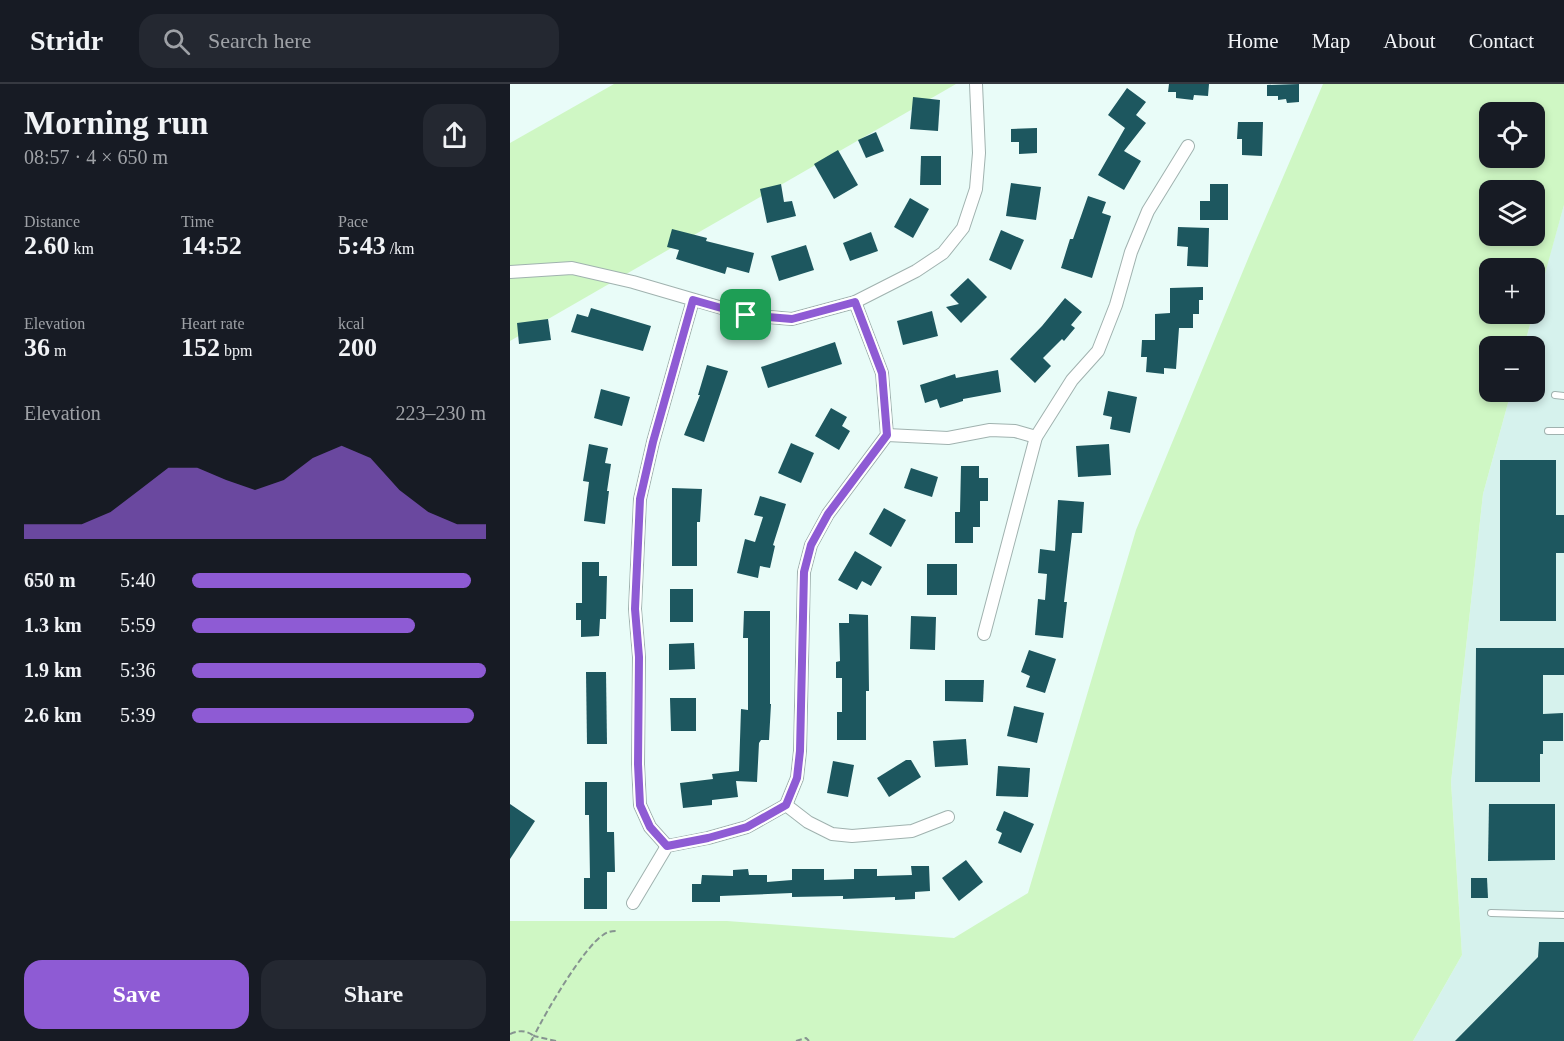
<!DOCTYPE html>
<meta charset="utf-8">
<style>
:root{--surface:#171b24;--page:#242831;--text:#f1f3f6;--muted:#9ea1a6;--line:#363941;--accent:#8e5bd4}
body{margin:0;font-family:Georgia,serif;background:var(--page);color:var(--text);height:100vh;display:flex;flex-direction:column;font-size:22px;white-space:nowrap}
*{box-sizing:border-box;margin:0}
p{font-size:20px;color:var(--muted)}
.icon{flex:none;width:33px;height:33px;fill:none;stroke:currentColor;stroke-width:2;stroke-linecap:round;stroke-linejoin:round}
.map{position:relative;flex:1;overflow:hidden}
.drawer{display:flex;flex-direction:column;background:var(--surface);width:510px}
.drawer>*{flex:none}
.tools{position:absolute;left:969px;top:18px;display:grid;gap:12px}
.tools a{display:grid;place-items:center;width:66px;height:66px;border-radius:12px;background:var(--surface);box-shadow:0 3px 9px #0003;font-size:30px}
.pin{position:absolute;display:grid;place-items:center;width:51px;height:51px;color:#fff;margin:-26px;border-radius:12px;box-shadow:0 3px 9px #0006}
.round{display:grid;place-items:center;flex:none;width:63px;height:63px;border-radius:18px;background:var(--page)}
.overview{display:flex;align-items:center;justify-content:space-between;height:102px;padding:0 24px}
h1{font-size:33px;font-weight:600;line-height:45px}
.stats{display:grid;grid-template-columns:repeat(3,1fr);gap:9px;height:102px;padding:6px 24px}
.stats div{display:grid;align-content:center}
.stats b{font-size:26px;font-weight:600}
.stats small{font-size:16px;font-weight:400}
.stats p{font-size:16px}
.chart{height:168px;padding:12px 24px}
.chart p{display:flex;justify-content:space-between}
.chart svg{width:100%;height:108px;margin-top:6px;fill:var(--accent);opacity:.7}
.primary-button{display:flex;gap:12px;margin-top:auto;padding:12px 24px}
.primary-button a{flex:1;height:69px;border-radius:18px;background:var(--accent);color:#fff;font-size:24px;font-weight:600;line-height:69px;text-align:center}
.primary-button a+a{background:var(--page);color:var(--text)}
ul{padding:0 24px;list-style:none;font-size:20px}
li{display:grid;grid-template-columns:96px 72px 1fr;align-items:center;height:45px}
li i{height:15px;border-radius:8px;background:var(--accent)}
header{display:flex;align-items:center;gap:36px;box-sizing:border-box;height:84px;padding:0 30px;background:var(--surface);border-bottom:2px solid var(--line)}
header strong{font-size:28px}
nav{display:flex;gap:33px;margin-inline-start:auto;font-size:21px}
.search{width:420px;height:54px;background:var(--page);display:flex;align-items:center;gap:15px;box-sizing:border-box;padding:0 21px;border-radius:18px;color:var(--muted);font-size:22px}
main{display:flex;flex:1;min-height:0}
.map>svg:first-child{display:block}
.built{fill:#d6f2ed}
.green{fill:#cff7c4;fill-rule:evenodd}
.building{fill:#1d575f}
.lines{fill:none;stroke-linecap:round;stroke-linejoin:round}
.lane-casing{stroke:#a0b2af;stroke-width:8}
.street-casing{stroke:#a0b2af;stroke-width:14}
.path{stroke:#869390;stroke-width:2;stroke-dasharray:6 3;stroke-linecap:butt}
.lane{stroke:#fff;stroke-width:6}
.street{stroke:#fff;stroke-width:12}
.route-casing{stroke:#fff;stroke-width:12}
.route{stroke:#8e5bd4;stroke-width:8}
</style>
<header>
<strong>Stridr</strong>
<div class="search"><svg class="icon" aria-label="search" viewBox="0 0 24 24"><circle cx="10" cy="10" r="6"/><path d="M15 15l6 6"/></svg>Search here</div>
<nav><a>Home</a><a>Map</a><a>About</a><a>Contact</a></nav>
</header>
<main>
<section class="drawer">
<div class="overview"><div><h1>Morning run</h1><p>08:57 · 4 × 650 m</p></div><a class="round"><svg class="icon" aria-label="share" viewBox="0 0 24 24"><path d="M12 15V3M7 8l5-5 5 5M5 13v7h14v-7"/></svg></a></div>
<div class="stats">
<div><p>Distance</p><b>2.60<small> km</small></b></div>
<div><p>Time</p><b>14:52</b></div>
<div><p>Pace</p><b>5:43<small> /km</small></b></div>
</div>
<div class="stats">
<div><p>Elevation</p><b>36<small> m</small></b></div>
<div><p>Heart rate</p><b>152<small> bpm</small></b></div>
<div><p>kcal</p><b>200</b></div>
</div>
<div class="chart"><p><span>Elevation</span>223–230 m</p>
<svg viewBox="0 0 160 44" preserveAspectRatio="none"><path d="M0 44V38L10 38L20 38L30 33L40 24L50 15L60 15L70 20L80 24L90 20L100 11L110 6L120 11L130 24L140 33L150 38L160 38V44z"/></svg>
</div>
<ul>
<li><b>650 m</b>5:40<i style="width:95%"></i></li>
<li><b>1.3 km</b>5:59<i style="width:76%"></i></li>
<li><b>1.9 km</b>5:36<i style="width:100%"></i></li>
<li><b>2.6 km</b>5:39<i style="width:96%"></i></li>
</ul>
<div class="primary-button"><a>Save</a><a>Share</a></div>
</section>
<div class="map">
<svg width="1054" height="957" viewBox="0 0 1054 957">
<rect width="100%" height="100%" fill="#e9fcf8"/>
<!-- built -->
<path class="built" d="M1054,121V957H903L952,871L941,698L973,410L1001,308H1024V262H1014Z"/>
<!-- green -->
<g class="green">
<path d="M104,0H446L0,257V59Z"/>
<path d="M813,0H1054V121L1025,226L1024,184H980V230H1023L1014,262H980V308H1001L973,410L941,698L952,871L903,957H0V837H217L444,854L518,809L626,446L740,170ZM980,28H1024V74H980ZM980,106H1024V152H980Z"/>
</g>
<!-- building -->
<g class="building">
<path d="M659,0H699L698,12L684,11L683,16L666,14V8H658Z"/>
<path d="M789,0V18L777,19L776,15L768,16V12H757V1Z"/>
<path d="M617,4L636,18L626,31L636,39L614,67L631,77L614,106L588,91L615,44L598,31Z"/>
<path d="M403,13L430,16L428,47L400,45Z"/>
<path d="M728,38H753L752,72L732,71V55H727Z"/>
<path d="M527,44V69L509,70V58H501V45Z"/>
<path d="M366,48L374,67L356,74L348,56Z"/>
<path d="M328,66L348,101L324,115L304,80Z"/>
<path d="M411,72H431V101H410Z"/>
<path d="M501,99L531,103L526,136L496,132Z"/>
<path d="M271,100L274,118L282,117L286,132L257,139L250,105Z"/>
<path d="M700,100H718V136H690V117H700Z"/>
<path d="M578,112L596,118L592,129L601,132L582,194L551,184L560,155H563Z"/>
<path d="M400,114L419,125L403,154L384,143Z"/>
<path d="M668,143L699,144L698,183L677,182L678,163L667,162Z"/>
<path d="M162,145L197,154L196,157L244,169L239,189L217,183L215,190L166,175L169,166L157,163Z"/>
<path d="M491,146L514,156L501,186L479,176Z"/>
<path d="M361,148L368,167L340,177L333,159Z"/>
<path d="M296,161L304,186L269,197L261,172Z"/>
<path d="M458,194L477,213L451,239L436,223L449,220L440,211Z"/>
<path d="M693,203V216H689V230H683V244H669L666,285L654,284V290L636,288L637,273H631L632,256H645V230L660,229V204Z"/>
<path d="M555,214L572,228L561,241L565,244L554,257L552,255L533,274L541,282L525,299L500,275L532,242Z"/>
<path d="M81,224L141,242L133,267L61,248L67,230L78,233Z"/>
<path d="M422,227L428,252L393,261L387,237Z"/>
<path d="M38,235L41,256L9,260L7,239Z"/>
<path d="M325,258L332,280L258,304L251,283Z"/>
<path d="M197,281L218,287L194,358L174,351L190,311H188Z"/>
<path d="M488,286L491,308L453,315V317L430,324L427,315L415,319L410,301L445,290L446,294Z"/>
<path d="M91,305L120,313L112,342L84,334Z"/>
<path d="M598,307L627,313L620,349L600,345L602,333L593,331Z"/>
<path d="M321,324L337,333L332,342L340,347L329,366L305,352Z"/>
<path d="M281,359L304,369L291,399L268,389Z"/>
<path d="M79,360L98,364L95,379L101,380L97,407H99L95,440L74,437L79,398L73,397Z"/>
<path d="M599,360L601,391L568,393L566,362Z"/>
<path d="M990,376H1046V431H1054V469H1046V537H990Z"/>
<path d="M451,382H469V394H478V417H470V443H463V459H445V428H450Z"/>
<path d="M401,384L428,393L422,413L394,404Z"/>
<path d="M162,404L192,405L190,438H187V482H162Z"/>
<path d="M250,412L276,420L263,461L265,462L260,484L250,482L248,494L227,489L235,455L245,458L253,433L244,431Z"/>
<path d="M548,416L574,418L572,449H562L554,518H557L553,554L525,551L528,515L535,516L537,490L528,489L530,465L545,467Z"/>
<path d="M374,424L396,436L381,463L359,450Z"/>
<path d="M345,467L372,483L361,502L352,497L347,506L328,496Z"/>
<path d="M72,478H89V492H97L96,535H90L89,552L71,553V536H66V519H72Z"/>
<rect x="417" y="480" width="30" height="31"/>
<rect x="160" y="505" width="23" height="33"/>
<path d="M234,527H260V620H261L259,656H251L249,659L247,698L226,697L228,713L202,716V721L173,724L170,699L203,695L202,690L229,687L231,625L238,626V554H233Z"/>
<path d="M339,530L358,531L359,607H356V656H327V628H332V594H326V578L330,577L329,539H339Z"/>
<path d="M401,532L426,533L425,566L400,565Z"/>
<path d="M184,559L185,585L159,586V560Z"/>
<path d="M966,564H1054V591H1033V630L1053,629V657H1033V670H1030V698H965Z"/>
<path d="M519,566L546,575L535,609L516,603L520,592L511,588Z"/>
<path d="M76,588H96L97,660H77Z"/>
<path d="M435,596H474L473,618L435,617Z"/>
<path d="M160,614H186V647H161Z"/>
<path d="M504,622L534,629L527,659L497,652Z"/>
<path d="M456,655L458,681L425,683L423,657Z"/>
<path d="M396,676H401L411,693L379,713L367,694Z"/>
<path d="M323,677L344,681L338,713L317,709Z"/>
<path d="M488,682L520,684L518,713L486,712Z"/>
<path d="M75,698H97V748H104L105,788H97V825H74V794H80L79,731H75Z"/>
<path d="M0,720L25,737L0,775Z"/>
<path d="M979,720H1045V776L978,777Z"/>
<path d="M494,727L524,740L511,769L488,759L492,749L486,746Z"/>
<path d="M456,776L473,798L449,817L432,794Z"/>
<path d="M401,782H419L420,807L405,808V815L385,816V813L333,815V812L282,813V809L210,812V818H182V800H191L192,791L223,792V786L238,785L239,791H257V798L282,796V785H314V796L344,795V785H367V792L402,791Z"/>
<path d="M961,794H977L978,814H961Z"/>
<path d="M1029,858H1054V957H945L1028,873Z"/>
</g>
<g class="lines">
<defs>
<g id="lane">
<path d="M1045,311L1054,312"/>
<path d="M1038,347H1054"/>
<path d="M981,829L1054,831"/>
</g>
<g id="street">
<path d="M0,188L62,184L123,198L236,231L282,235L345,218L406,187L433,169L453,144L466,105L469,69L466,0"/>
<path d="M377,351L438,354L480,346L505,347L526,353"/>
<path d="M474,550L526,353L562,296L588,267L606,221L621,168L638,127L678,62"/>
<path d="M276,721L287,694L290,667L294,488L301,461L318,430L377,351L372,289L345,218"/>
<path d="M157,762L140,743L130,721L128,680L129,573L125,525L130,415L143,358L183,216"/>
<path d="M123,819L157,762L198,754L237,743L276,721L298,738L322,750L342,752L402,747L438,733"/>
</g>
</defs>
<!-- lane casing -->
<use href="#lane" class="lane-casing"/>
<!-- street casing -->
<use href="#street" class="street-casing"/>
<!-- path -->
<g class="path">
<path d="M0,950C9,946 16,946 24,952L21,957"/>
<path d="M46,957L24,952C35,929 74,863 93,851C97,848 101,847 106,847"/>
<path d="M286,957L296,954L299,957"/>
</g>
<!-- lane -->
<use href="#lane" class="lane"/>
<!-- street -->
<use href="#street" class="street"/>
</g>
<g class="lines">
<defs>
<path id="route" d="M183,216L236,231L282,235L345,218L372,289L377,351L318,430L301,461L294,488L290,667L287,694L276,721L237,743L198,754L157,762L140,743L130,721L128,680L129,573L125,525L130,415L143,358Z"/>
</defs>
<!-- route casing -->
<use href="#route" class="route-casing"/>
<!-- route -->
<use href="#route" class="route"/>
</g>
</svg>
<div class="tools">
<a><svg class="icon" aria-label="locate" viewBox="0 0 24 24"><circle cx="12" cy="12" r="6"/><path d="M12 2v4M12 18v4M2 12h4M18 12h4"/></svg></a>
<a><svg class="icon" aria-label="layers" viewBox="0 0 24 24"><path d="M12 4l9 5-9 5-9-5zM3 14l9 5 9-5"/></svg></a>
<a>+</a>
<a>−</a>
</div>
<div class="pin" style="left:236px;top:231px;background:#1e9e55"><svg class="icon" aria-label="arrive" viewBox="0 0 24 24"><path d="M6 21V4h12l-3 4 3 4H6"/></svg></div>
</div>
</main>
